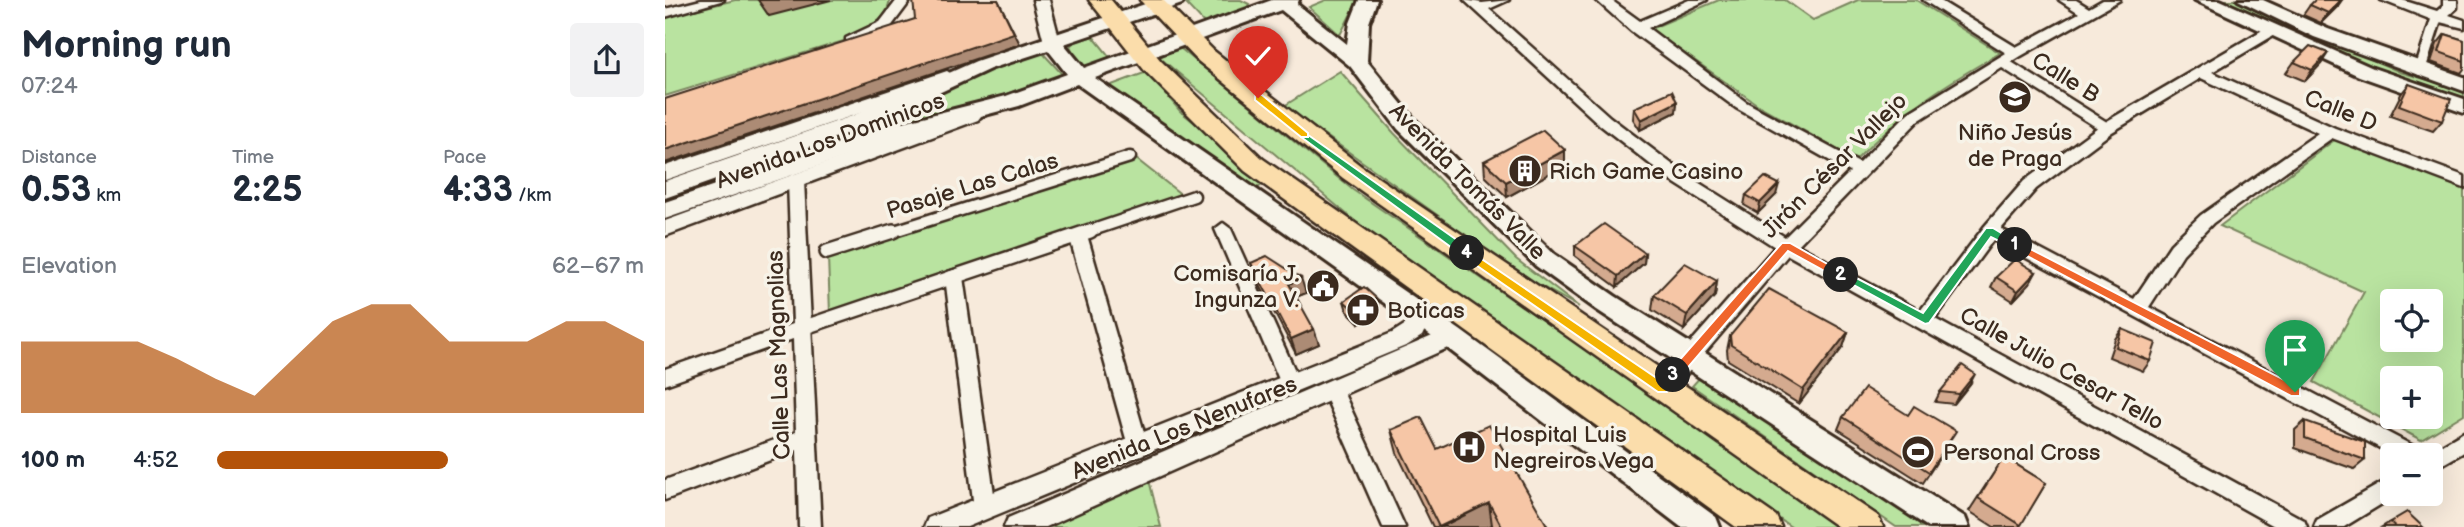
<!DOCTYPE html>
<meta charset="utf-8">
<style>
:root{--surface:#fff;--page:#f2f2f3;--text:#1f2937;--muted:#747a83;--accent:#b45309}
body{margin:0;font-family:"Balsamiq Sans",sans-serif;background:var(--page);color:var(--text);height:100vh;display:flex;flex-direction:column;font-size:26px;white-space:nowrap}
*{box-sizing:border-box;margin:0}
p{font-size:23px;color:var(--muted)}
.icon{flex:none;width:38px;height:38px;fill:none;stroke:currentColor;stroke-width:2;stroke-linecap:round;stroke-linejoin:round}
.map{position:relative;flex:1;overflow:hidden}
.side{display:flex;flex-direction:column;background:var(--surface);width:665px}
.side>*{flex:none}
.fabs{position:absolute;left:1715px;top:289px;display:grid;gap:14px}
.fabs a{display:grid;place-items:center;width:63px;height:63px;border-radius:7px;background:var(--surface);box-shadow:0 7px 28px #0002;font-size:35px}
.pin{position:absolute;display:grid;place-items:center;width:60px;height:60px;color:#fff;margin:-72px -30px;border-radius:50% 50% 50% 0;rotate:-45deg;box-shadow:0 0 7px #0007}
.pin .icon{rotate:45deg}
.km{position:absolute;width:35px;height:35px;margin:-18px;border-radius:50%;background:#222;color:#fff;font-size:19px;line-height:35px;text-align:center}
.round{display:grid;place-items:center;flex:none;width:74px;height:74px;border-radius:7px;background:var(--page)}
.headline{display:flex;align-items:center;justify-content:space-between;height:119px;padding:0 21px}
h1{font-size:38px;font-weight:600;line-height:52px}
.figures{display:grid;grid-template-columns:repeat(3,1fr);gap:10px;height:119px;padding:7px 21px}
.figures div{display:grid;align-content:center}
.figures b{font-size:35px;font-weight:600}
.figures small{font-size:19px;font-weight:400}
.figures p{font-size:19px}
.chart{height:196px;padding:14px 21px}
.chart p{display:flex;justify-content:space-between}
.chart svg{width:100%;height:126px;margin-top:7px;fill:var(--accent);opacity:.7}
ul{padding:0 21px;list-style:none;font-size:23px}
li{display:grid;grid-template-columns:112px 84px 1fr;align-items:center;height:52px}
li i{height:18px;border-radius:9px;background:var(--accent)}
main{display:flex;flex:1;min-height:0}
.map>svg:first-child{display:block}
.green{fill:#b9e3a0;stroke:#7a865f;stroke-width:2;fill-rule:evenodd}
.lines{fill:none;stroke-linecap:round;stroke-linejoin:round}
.pedestrian-far1-casing{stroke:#3b2a1e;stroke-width:15}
.pedestrian-casing{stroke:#3b2a1e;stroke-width:18}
.minor-casing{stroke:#3b2a1e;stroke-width:5}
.tertiary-casing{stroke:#3b2a1e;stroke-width:5}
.secondary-casing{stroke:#3b2a1e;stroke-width:6}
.primary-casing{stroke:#3b2a1e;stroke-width:5}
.pedestrian-far1{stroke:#f7f3e8;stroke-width:10}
.pedestrian{stroke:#f7f3e8;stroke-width:13}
.minor{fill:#f7f3e8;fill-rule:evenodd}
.tertiary{fill:#f7f3e8;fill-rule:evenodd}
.secondary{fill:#f7f3e8;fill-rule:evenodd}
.primary{fill:#fbddab;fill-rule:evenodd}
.wall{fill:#d4aa8f;stroke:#3b2a1e;stroke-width:2}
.shaded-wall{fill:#ac8b74;stroke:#3b2a1e;stroke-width:2}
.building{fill:#f6c6a6;stroke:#3b2a1e;stroke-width:2}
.split-1{fill:#f0652b;stroke:#fff;stroke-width:2}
.split-2{fill:#22a559;stroke:#fff;stroke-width:2}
.split-3{fill:#f0652b;stroke:#fff;stroke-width:2}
.split-4{fill:#f5b400;stroke:#fff;stroke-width:2}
.split-5{fill:#22a559;stroke:#fff;stroke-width:2}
.split-6{fill:#f5b400;stroke:#fff;stroke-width:2}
.labels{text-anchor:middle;stroke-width:7;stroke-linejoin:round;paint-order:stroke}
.street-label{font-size:23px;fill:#3b2a1e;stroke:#f7f3e8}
.poi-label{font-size:23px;fill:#3b2a1e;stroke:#f7f3e8;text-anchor:start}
</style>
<main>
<section class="side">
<div class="headline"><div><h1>Morning run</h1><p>07:24</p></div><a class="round"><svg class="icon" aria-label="share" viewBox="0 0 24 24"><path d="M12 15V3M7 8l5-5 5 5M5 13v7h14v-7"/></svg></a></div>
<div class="figures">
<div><p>Distance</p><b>0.53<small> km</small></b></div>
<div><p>Time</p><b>2:25</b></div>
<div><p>Pace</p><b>4:33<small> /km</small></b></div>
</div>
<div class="chart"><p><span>Elevation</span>62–67 m</p>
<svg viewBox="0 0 160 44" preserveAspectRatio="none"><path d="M0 44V19L10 19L20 19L30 19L40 25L50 32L60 38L70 25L80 12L90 6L100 6L110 19L120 19L130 19L140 12L150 12L160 19V44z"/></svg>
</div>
<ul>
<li><b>100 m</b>4:52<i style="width:54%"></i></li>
</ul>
</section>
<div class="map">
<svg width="1799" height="527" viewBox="0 0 1799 527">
<rect width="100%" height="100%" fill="#f7eadb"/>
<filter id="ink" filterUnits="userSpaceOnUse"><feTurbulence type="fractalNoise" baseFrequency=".0143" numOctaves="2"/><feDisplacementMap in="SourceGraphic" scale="14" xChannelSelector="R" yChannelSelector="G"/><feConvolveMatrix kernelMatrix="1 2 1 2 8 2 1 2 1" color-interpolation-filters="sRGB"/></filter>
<g filter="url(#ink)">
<!-- green -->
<g class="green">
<path d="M70,0H225C222,22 200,31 182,40L0,96V17Z"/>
<path d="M531,0H576L584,4L580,11L542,26L521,4Z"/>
<path d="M661,0H693L675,35L644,7Z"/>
<path d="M1054,0H1120L1148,20L1193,0H1251L1335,53C1277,86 1238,111 1191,160L1093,105L985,29Z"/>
<path d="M1551,0H1573L1735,72L1799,90V101L1680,58Z"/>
<path d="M427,35L445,57L422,66L414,65L405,46L411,40Z"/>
<path d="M515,48L688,190L1178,527H1126L715,242L494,57Z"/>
<path d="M375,50L398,75L0,206V194Z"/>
<path d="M675,71L729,133L851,259L914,307L858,276L619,106Z"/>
<path d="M482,72L515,111L603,181L591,189L441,87Z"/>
<path d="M1672,138L1799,189V414L1756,440L1649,382L1699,292L1555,226ZM1727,301H1766V340H1727ZM1727,378H1766V416H1727Z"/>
<path d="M470,158L518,196L165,314L163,256Z"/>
<path d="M1036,376L1265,527H1231L1027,386Z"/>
<path d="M484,480L496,527H375Z"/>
</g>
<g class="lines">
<defs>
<g id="pedestrian-far1">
<path d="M1337,62L1442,128"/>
<path d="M1755,70L1772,17"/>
<path d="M223,233L465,157"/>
<path d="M419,233L529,196"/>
</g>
<g id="pedestrian">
<path d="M162,252L228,231"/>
<path d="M137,328L425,231"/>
</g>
<g id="minor">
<path d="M36,0H59L0,17V9Z"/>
<path d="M232,0H246L225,28L191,44H181V38L215,22Z"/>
<path d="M799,0L817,3L844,0L824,9L945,117L1020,174L1120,237L1185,172L1071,108L966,31L931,0H946L975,21L1024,0H1042L983,28L1081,102L1194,163L1243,113L1341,53L1258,0H1274L1351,47L1414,13L1394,0H1411L1424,8L1438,0H1455L1356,56L1253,121L1133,245L1255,311L1319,227L1359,181L1437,124L1601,28H1611V34L1547,72L1670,128L1799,176V188L1667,138L1548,223L1518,254L1484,307L1754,449L1757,455H1728L1328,240L1270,319L1639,520L1642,527H1611L1123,255L1004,395L997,397L990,395L987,389L990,383L1110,247L1008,182L935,125ZM1536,78L1653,133L1536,215L1506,244L1469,299L1336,229L1371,189L1447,132Z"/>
<path d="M1716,0H1737L1772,11L1778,6V0H1792V8L1784,15L1799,20V28L1767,20Z"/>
<path d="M131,175L139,181L156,527H134L132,450L0,500V480L131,432L128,339L0,385V369L128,324L123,181Z"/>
<path d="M558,223L566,229L636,384L633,390L626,392L619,390L616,384L550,229Z"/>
<path d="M413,229L422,235L483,446L480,452L473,455L466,452L463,446L404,235Z"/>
<path d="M289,270L295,272L298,277L331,508L328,515L320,518L312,515L309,508L280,277L283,272Z"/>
<path d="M668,383L675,385L740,527H718L658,391L661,385Z"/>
<path d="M1799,432V452L1766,471V455H1760Z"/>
<path d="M1727,477V494H1733L1679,527H1649L1652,520Z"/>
</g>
<g id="tertiary">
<path d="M368,0H384L395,42L393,46H381L379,42Z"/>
<path d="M282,71L291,77L288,81L0,180V166Z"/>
<path d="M307,110L316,116L313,120L0,236V221Z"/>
<path d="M756,306L764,309L767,315L757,336L743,345L302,527H259L263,518L727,333L741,324L748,309Z"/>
<path d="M786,328L794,331L797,337L794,343L381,527H339L343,518Z"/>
</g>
<g id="secondary">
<path d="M492,0H519L517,4L399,44L419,68L607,0H634L632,4L682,44L685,23L694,0H712L704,23L702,61L749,119L889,254L950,296L1300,517L1304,527H1263L932,310L871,266L733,129L685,66L616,10L430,78L795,330L1051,517L1055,527H1016L777,344L412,84L354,106L240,136L0,219V202L226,125L341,96L402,74L383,50L325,69L203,126L0,198V181L187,116L311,61Z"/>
<path d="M1530,0H1555L1708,68L1799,99V113L1694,76Z"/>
<path d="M1573,0H1598L1663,29L1799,77V91L1649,37Z"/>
</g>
<g id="primary">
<path d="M424,0H446L496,61L598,159L1111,516L1116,527H1071L580,171L480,71Z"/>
<path d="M475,0H498L549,51L696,166L1213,516L1218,527H1173L678,178L533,61Z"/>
</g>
</defs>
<!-- pedestrian-far1 casing -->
<use href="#pedestrian-far1" class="pedestrian-far1-casing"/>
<!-- pedestrian casing -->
<use href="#pedestrian" class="pedestrian-casing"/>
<!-- minor casing -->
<use href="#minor" class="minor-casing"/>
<!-- tertiary casing -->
<use href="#tertiary" class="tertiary-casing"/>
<!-- secondary casing -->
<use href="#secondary" class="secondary-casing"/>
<!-- primary casing -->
<use href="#primary" class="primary-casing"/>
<!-- pedestrian-far1 -->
<use href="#pedestrian-far1" class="pedestrian-far1"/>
<!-- pedestrian -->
<use href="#pedestrian" class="pedestrian"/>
<!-- minor -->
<use href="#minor" class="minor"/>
<!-- tertiary -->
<use href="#tertiary" class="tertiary"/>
<!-- secondary -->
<use href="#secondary" class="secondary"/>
<!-- primary -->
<use href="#primary" class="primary"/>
</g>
<!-- wall -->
<g class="wall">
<path d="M1645,5L1672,7L1656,23L1638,15Z"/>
<path d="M1780,34L1799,40V69L1796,73L1766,62L1772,44Z"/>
<path d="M1629,62L1656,64L1640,81L1621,73Z"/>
<path d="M1744,84L1777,121L1768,131L1725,116L1736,94Z"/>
<path d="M1012,102L1011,112L975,130L968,119L969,108Z"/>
<path d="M900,150V165L842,197L820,176L819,161Z"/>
<path d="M1081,195H1111L1093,213L1079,205Z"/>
<path d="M910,246L980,253L979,263L952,287L910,256Z"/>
<path d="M586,263L641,293L631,297L654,344L631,354L591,278Z"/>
<path d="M1371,272L1365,283L1348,301L1326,287L1331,277Z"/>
<path d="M1052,281L1050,296L1019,330L987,310L989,295Z"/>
<path d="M711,298L714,308L694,323L682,311L679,301Z"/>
<path d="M1457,329L1485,361L1478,371L1444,357L1450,339Z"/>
<path d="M1183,332L1178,347L1134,404L1063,360L1062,350L1065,336Z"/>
<path d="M1305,384L1289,404L1270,402L1275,392Z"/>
<path d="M1178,417L1284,443L1258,483L1173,429Z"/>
<path d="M1640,421L1700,460L1689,469L1630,448V430Z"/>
<path d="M726,430L772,449L882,527H828L827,525L822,527H768L732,453Z"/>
<path d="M1339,457L1381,483L1354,527H1329L1304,511Z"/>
<path d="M1725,522L1758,527H1717Z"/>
</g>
<!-- shaded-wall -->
<g class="shaded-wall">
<path d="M93,0H166L104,16Z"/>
<path d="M333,0L355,44L0,163V150Z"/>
<path d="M1676,0H1677L1672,7L1656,23L1663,13Z"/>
<path d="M1663,53L1656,64L1640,81L1647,70Z"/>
<path d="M1012,102L1011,112L975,130L976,120Z"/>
<path d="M900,150V165L842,197L841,182Z"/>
<path d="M1114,184L1111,195L1093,213L1095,203Z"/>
<path d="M980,253L979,263L952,287L953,276Z"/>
<path d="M1371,272L1365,283L1348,301L1353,291Z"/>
<path d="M636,278L641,293L629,298L624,284Z"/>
<path d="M1052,281L1050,296L1019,330L1022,315Z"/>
<path d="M711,298L714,308L694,323L691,312Z"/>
<path d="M649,329L654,344L631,354L626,339Z"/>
<path d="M1183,332L1178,347L1134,404L1138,390Z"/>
<path d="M1310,374L1305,384L1289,404L1294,394Z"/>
<path d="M824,503L827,525L822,527H776Z"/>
</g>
<!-- building -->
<g class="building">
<path d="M248,0H333L349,33L0,150V99L250,19Z"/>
<path d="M1650,0H1676L1663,13L1645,5Z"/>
<path d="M1780,34L1799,40V61L1774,52Z"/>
<path d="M1645,46L1663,53L1647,70L1629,62Z"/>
<path d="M1744,84L1786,99L1777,121L1734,105Z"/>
<path d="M1007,91L1012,102L976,120L969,108Z"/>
<path d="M878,130L900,150L841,182L819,161Z"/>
<path d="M1100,177L1114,184L1095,203L1081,195Z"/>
<path d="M939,224L980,253L953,276L910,246Z"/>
<path d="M602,256L636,278L624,284L649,329L626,339L586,263Z"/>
<path d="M1350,259L1371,272L1353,291L1331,277Z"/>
<path d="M1020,263L1052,281L1022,315L989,295Z"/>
<path d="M699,287L711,298L691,312L679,301Z"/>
<path d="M1104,289L1183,332L1138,390L1066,345L1065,336Z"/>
<path d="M1457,329L1491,343L1485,361L1451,347Z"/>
<path d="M1297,365L1310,374L1294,394L1275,392Z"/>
<path d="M1200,388L1243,415L1249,406L1291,431L1264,472L1178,417Z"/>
<path d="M756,417L772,449L824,425L882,525L878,527H837L824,503L774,527L726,430Z"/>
<path d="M1640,421L1700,442V460L1640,438Z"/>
<path d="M1339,457L1381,483L1356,525L1313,498Z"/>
<path d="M1742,512L1758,527H1731L1725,522Z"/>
</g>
</g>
<!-- split-1 -->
<path class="split-1" d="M1350,241L1635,388V396H1626L1347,248V242Z"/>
<!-- split-2 -->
<path class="split-2" d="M1321,228H1328L1356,245L1350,249L1326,237L1264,323L1260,324L1170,275L1180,272L1258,313Z"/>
<!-- split-3 -->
<path class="split-3" d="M1117,243H1125L1182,275L1172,278L1123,251L1013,379H1004V372Z"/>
<!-- split-4 -->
<path class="split-4" d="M802,249L996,381L1008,370L1015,375L1002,392H993L798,256V250Z"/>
<!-- split-5 -->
<path class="split-5" d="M639,132L806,250V256H798L636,137V133Z"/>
<!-- split-6 -->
<path class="split-6" d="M590,95H597L643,133V137H636L590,100Z"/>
<!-- icons -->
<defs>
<symbol id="school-disc" viewBox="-11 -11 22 22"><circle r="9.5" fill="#3b2a1e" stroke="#f7f3e8"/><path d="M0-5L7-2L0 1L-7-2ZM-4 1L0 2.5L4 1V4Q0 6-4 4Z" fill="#fff"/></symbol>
<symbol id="building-disc" viewBox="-11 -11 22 22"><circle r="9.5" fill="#3b2a1e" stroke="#f7f3e8"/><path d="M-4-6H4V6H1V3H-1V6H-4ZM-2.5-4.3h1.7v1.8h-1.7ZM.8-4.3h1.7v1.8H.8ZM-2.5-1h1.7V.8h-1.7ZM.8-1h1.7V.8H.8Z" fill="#fff"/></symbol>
<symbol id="civic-disc" viewBox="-11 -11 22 22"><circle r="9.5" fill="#3b2a1e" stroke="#f7f3e8"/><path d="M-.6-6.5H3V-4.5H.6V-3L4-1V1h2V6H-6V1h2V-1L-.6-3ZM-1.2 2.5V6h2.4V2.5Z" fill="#fff"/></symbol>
<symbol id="pharmacy-disc" viewBox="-11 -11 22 22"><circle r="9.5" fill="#3b2a1e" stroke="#f7f3e8"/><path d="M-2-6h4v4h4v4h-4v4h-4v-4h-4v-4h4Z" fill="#fff"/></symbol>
<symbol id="hospital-disc" viewBox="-11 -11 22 22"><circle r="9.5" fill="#3b2a1e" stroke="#f7f3e8"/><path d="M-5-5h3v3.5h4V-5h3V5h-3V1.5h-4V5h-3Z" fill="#fff"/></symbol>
<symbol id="stadium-disc" viewBox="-11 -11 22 22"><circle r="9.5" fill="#3b2a1e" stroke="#f7f3e8"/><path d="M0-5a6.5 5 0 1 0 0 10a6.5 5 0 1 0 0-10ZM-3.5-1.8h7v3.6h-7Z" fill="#fff"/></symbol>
</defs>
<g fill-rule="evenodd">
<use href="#school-disc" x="1331" y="78" width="38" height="38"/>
<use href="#building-disc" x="841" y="152" width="38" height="38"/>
<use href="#civic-disc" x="639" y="267" width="38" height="38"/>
<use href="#pharmacy-disc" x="679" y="291" width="38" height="38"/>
<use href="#hospital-disc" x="785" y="428" width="38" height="38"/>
<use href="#stadium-disc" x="1234" y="433" width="38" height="38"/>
</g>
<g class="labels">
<!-- street labels -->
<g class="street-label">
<text transform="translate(1401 77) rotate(32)" y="8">Calle B</text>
<text transform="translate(1676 110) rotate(22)" y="8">Calle D</text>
<text transform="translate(165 140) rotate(-20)" y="8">Avenida Los Dominicos</text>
<text transform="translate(1169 165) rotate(-45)" y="8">Jirón César Vallejo</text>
<text transform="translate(803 181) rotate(45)" y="8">Avenida Tomás Valle</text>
<text transform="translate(307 185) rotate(-17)" y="8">Pasaje Las Calas</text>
<text transform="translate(113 355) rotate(-92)" y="8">Calle Las Magnolias</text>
<text transform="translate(1397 368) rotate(29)" y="8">Calle Julio Cesar Tello</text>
<text transform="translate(519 427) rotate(-22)" y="8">Avenida Los Nenufares</text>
</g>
<!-- poi labels -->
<g class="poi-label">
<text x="1350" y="140" text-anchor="middle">Niño Jesús<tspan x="1350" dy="26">de Praga</tspan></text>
<text x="884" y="179">Rich Game Casino</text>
<text x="634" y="281" text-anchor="end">Comisaría J.<tspan x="634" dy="26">Ingunza V.</tspan></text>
<text x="722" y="318">Boticas</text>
<text x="828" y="442">Hospital Luis<tspan x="828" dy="26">Negreiros Vega</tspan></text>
<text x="1278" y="460">Personal Cross</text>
</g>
</g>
</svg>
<div class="fabs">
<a><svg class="icon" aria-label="locate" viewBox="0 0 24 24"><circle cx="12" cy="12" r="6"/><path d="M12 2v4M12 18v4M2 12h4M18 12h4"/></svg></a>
<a>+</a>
<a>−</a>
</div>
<div class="pin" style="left:1630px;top:392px;background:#1e9e55"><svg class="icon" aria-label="arrive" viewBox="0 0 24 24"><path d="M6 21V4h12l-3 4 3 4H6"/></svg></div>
<div class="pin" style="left:593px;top:98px;background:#d93025"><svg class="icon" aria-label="check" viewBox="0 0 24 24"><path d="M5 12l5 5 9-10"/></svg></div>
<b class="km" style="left:1350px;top:245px">1</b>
<b class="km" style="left:1176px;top:275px">2</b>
<b class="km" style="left:1008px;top:375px">3</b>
<b class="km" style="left:802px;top:253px">4</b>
</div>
</main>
